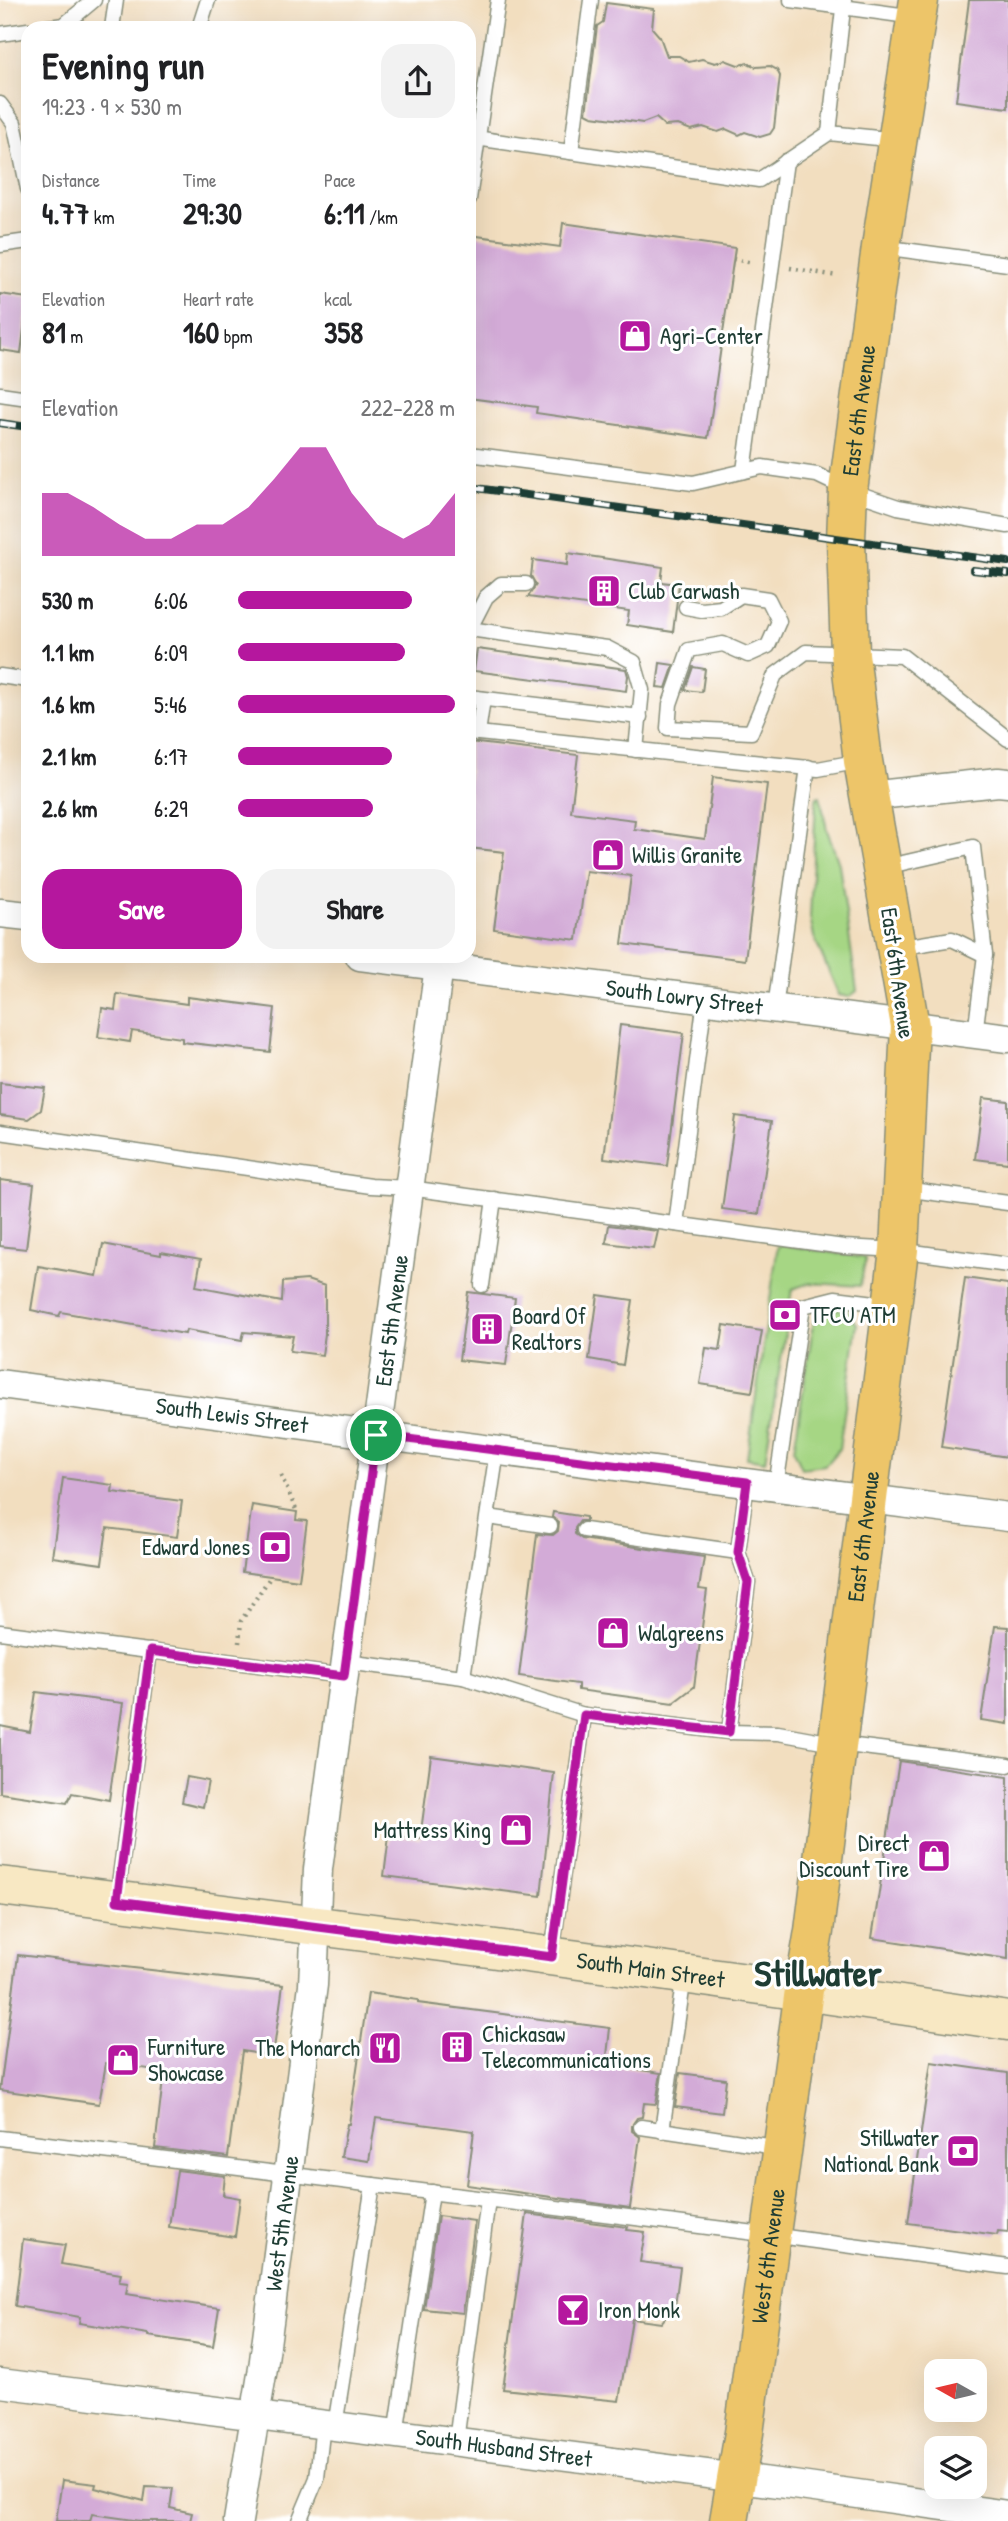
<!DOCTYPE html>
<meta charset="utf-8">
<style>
:root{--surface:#fff;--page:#f2f2f2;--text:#202124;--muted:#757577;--accent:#b5179e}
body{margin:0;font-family:"Patrick Hand",sans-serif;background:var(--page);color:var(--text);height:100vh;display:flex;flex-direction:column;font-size:26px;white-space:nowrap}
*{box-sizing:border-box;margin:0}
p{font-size:23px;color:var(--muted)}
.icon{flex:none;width:38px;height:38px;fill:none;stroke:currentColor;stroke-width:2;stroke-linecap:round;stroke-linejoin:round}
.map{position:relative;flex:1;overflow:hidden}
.sheet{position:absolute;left:21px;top:21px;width:455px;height:942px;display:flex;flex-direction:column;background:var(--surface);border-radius:21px;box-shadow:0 7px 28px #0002}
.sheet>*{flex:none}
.needle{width:46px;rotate:278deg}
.controls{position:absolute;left:924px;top:2359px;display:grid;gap:14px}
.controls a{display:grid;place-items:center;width:63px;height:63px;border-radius:14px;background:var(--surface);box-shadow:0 7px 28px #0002;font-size:35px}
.pin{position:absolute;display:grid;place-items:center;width:60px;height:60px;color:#fff;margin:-30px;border:4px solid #fff;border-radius:50%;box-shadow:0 2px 7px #0007}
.round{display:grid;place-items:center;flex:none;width:74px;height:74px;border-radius:21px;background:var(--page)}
.head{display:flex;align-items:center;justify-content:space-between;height:119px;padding:0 21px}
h1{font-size:38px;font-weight:700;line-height:52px}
.figures{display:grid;grid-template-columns:repeat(3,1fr);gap:10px;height:119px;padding:7px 21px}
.figures div{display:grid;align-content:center}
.figures b{font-size:30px;font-weight:700}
.figures small{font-size:19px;font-weight:400}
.figures p{font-size:19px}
.chart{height:196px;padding:14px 21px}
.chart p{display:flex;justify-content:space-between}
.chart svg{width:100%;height:126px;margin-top:7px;fill:var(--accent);opacity:.7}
.cta{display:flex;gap:14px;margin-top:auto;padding:14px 21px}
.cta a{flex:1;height:80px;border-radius:21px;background:var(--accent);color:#fff;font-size:28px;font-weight:700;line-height:80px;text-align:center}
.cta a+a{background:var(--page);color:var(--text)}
ul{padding:0 21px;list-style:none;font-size:23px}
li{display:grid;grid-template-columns:112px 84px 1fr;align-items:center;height:52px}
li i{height:18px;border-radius:9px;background:var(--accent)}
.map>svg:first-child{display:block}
.green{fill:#a6d684;stroke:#628a5c;stroke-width:2}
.building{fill:#d3abd7}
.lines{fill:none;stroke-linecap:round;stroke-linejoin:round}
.lane-casing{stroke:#888e7a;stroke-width:17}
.street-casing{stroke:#888e7a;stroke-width:31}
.secondary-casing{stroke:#888e7a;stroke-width:41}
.highway-casing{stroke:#888e7a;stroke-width:41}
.path{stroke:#888e7a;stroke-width:4.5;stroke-dasharray:2 5;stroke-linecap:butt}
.lane{stroke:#fff;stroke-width:14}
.street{stroke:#fff;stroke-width:28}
.secondary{stroke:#f8e8c3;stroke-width:38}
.highway{stroke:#edc569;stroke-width:38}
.rail-casing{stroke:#1f3d34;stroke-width:8}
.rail{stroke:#fff;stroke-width:5;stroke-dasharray:16;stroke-linecap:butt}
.route-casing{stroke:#fff;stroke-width:14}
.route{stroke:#b5179e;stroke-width:9}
.labels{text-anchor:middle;stroke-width:6;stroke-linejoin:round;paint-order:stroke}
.poi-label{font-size:23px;fill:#1f3d34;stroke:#fff;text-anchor:start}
.street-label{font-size:23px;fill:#1f3d34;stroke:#fff}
.town-label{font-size:37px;font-weight:bold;fill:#1f3d34;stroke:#fff}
</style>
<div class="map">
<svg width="1008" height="2521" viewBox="0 0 1008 2521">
<rect width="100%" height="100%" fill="#fff"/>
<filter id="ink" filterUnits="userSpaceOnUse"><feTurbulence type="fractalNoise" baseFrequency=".0143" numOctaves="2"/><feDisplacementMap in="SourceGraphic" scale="14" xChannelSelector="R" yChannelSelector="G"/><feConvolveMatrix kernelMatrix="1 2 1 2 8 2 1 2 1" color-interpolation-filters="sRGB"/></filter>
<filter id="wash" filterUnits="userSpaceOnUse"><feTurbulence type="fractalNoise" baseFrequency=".00686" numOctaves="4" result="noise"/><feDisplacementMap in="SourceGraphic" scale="28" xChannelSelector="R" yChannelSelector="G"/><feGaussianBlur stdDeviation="1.57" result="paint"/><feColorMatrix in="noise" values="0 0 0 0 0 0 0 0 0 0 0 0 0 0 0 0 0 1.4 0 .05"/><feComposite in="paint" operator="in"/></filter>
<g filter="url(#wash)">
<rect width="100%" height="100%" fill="#f2debf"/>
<!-- green -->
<g class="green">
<path d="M820,796L827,830L839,864L857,991L849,997L839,995L814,937L810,917L816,801L817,797Z"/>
<path d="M778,1244L866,1258L860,1286L810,1283L792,1289L765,1461L747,1458Z"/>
<path d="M826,1308L847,1310L857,1324L839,1449L825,1465L802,1468L794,1450L814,1320Z"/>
</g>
<g id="blocks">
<!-- building -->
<g class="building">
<path d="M969,0H1008V108L956,101Z"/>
<path d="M606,3L654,9L652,28L660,37L667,56H679L689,62L702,59L715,63L725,60L738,65L748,63L756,67L770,66L777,70L780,76L774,128L770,134L760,137L745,132L739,135L726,129L718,132L703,127L691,130L678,125L665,126L656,118L643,123L592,116L586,113L597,26L603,22Z"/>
<path d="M563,223L735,248L708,438L536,413L537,407L469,398V235L560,247Z"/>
<path d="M0,294L28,298L21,353L0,350Z"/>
<path d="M568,553L663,567L661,582L679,584L673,632L627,625L629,611L528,597L536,585L531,576L533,560L567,565Z"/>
<path d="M477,649L626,669L628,676L626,691L474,671Z"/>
<path d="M660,663L674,665L666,688L657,687Z"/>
<path d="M693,667L705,669L702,692L685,690Z"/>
<path d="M469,742L578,755L571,812L635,820L634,829L705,839L713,777L767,784L745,960L622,944L631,876L586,871L577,940L494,929L504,852L469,848Z"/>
<path d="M117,994L187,1004V997L275,1008L270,1052L182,1042V1038L132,1031L130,1042L98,1037L102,1008L115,1010Z"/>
<path d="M620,1025L684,1033L667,1166L604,1158Z"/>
<path d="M0,1083L45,1088L41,1110L29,1119L0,1115Z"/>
<path d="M983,1098L1008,1101V1163L975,1159Z"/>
<path d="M735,1116L772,1121L759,1214L722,1209Z"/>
<path d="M0,1180L34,1184L26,1249L0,1246Z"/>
<path d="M609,1225L658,1231L654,1249L606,1243Z"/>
<path d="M103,1244L161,1255V1252L201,1259L196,1286L282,1302L283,1282L307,1280L325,1286V1334L322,1355L290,1351L293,1336L244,1332L242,1340L186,1330L185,1334L61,1312L59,1316L31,1310L38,1266L97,1276Z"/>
<path d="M965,1278L1008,1284V1457L941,1447Z"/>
<path d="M468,1292L515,1298L506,1365L459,1360Z"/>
<path d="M598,1295L633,1300L623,1365L589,1359Z"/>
<path d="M724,1325L762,1331L752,1392L700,1384L706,1348L720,1350Z"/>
<path d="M63,1478L113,1485L112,1492L182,1501L177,1537L107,1528L102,1564L52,1557Z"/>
<path d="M252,1505L297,1512L296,1520L307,1521L299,1580L242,1572Z"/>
<path d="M553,1512L586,1517V1521H580L575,1528V1534L582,1539L704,1557L699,1589L707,1590L694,1687L673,1703L578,1690V1684L519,1676L537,1534L553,1535L558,1531L559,1523L552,1517Z"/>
<path d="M995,1626L1008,1627V1724L981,1720Z"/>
<path d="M36,1692L123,1703L109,1800L72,1793L67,1803L0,1793V1726L30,1732Z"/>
<path d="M431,1756L554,1773L541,1896L384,1876L389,1836L420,1839Z"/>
<path d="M899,1761L1008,1777V1959L872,1938Z"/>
<path d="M187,1777L208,1781L203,1807L182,1802Z"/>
<path d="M18,1955L283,1985L273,2056L242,2051L228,2157L155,2148L164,2071L106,2063L99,2104L0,2090Z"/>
<path d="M368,1993L418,2000V2003L610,2028L606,2065L661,2073L656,2104L644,2103L642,2117L637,2118L632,2125V2131L640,2137L630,2208L467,2185L474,2131L376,2118L369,2161L341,2157L347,2124H349Z"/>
<path d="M931,2062L1008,2073V2232L998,2231L997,2235L908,2223Z"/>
<path d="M680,2073L726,2079L722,2113L675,2107Z"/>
<path d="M177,2170L225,2176L223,2195L240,2198L235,2237L169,2227Z"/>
<path d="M527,2214L628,2227L627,2230L645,2232L640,2262L680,2267L675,2306L661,2323L632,2319L619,2401L503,2389Z"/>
<path d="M438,2216L475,2221L463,2313L424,2309Z"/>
<path d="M23,2239L65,2245L61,2264L121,2274L119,2282L128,2283L126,2294L219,2308L213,2346L148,2336V2334L79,2323L80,2317L15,2306Z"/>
<path d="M62,2480L96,2484L95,2488L144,2501L146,2487L173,2488L170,2508L192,2513L190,2521H141L92,2514L90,2521H56Z"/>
</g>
</g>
</g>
<g filter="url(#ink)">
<use href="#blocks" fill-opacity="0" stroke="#888e7a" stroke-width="2"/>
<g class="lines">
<defs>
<g id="lane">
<path d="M791,0L915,17"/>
<path d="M42,28L64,25L94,0"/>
<path d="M112,28L116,0"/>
<path d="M199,28L208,0"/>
<path d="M0,34L28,30"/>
<path d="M0,104L14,123L28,189"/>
<path d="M829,133L844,0"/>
<path d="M469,137L759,180L829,133L897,140"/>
<path d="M571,152L591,0"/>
<path d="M469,199L498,0"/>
<path d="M0,245L28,241"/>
<path d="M882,247L1008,264"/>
<path d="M0,394L28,398"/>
<path d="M469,454L693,483L762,467L817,475L848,490L898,507L1008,526"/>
<path d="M744,471L786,161"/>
<path d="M686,607L702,610L721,608L741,595L768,599L779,621L768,646L748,655L723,644L689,650L670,704L668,728L751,732L775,675L806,652L902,656L1008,739"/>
<path d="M469,629L607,648L634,662L642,690L636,750"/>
<path d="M469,630L486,597L501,584H526"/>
<path d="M0,676L28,680"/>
<path d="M469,697L640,717"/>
<path d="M469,732L818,769L861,761"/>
<path d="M478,733L483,699"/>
<path d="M885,867L973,847L985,955L975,1034"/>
<path d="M897,948L952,939L985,955"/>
<path d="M775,1008L808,767"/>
<path d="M0,1132L371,1186L409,1188L844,1247L899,1250L1008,1265"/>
<path d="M904,1189L1008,1203"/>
<path d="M676,1224L705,999"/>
<path d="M482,1285L494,1199"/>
<path d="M776,1486L803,1306L835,1298L891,1305"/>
<path d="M488,1517L550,1526"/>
<path d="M584,1530L738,1552"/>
<path d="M0,1632L344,1676"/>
<path d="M346,1662L463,1677L584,1715L729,1732L778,1733L839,1744L1008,1765"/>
<path d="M463,1677L497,1451"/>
<path d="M729,1732L748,1582L738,1552L747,1482"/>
<path d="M117,1899L150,1651"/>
<path d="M552,1955L584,1715"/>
<path d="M641,2127L782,2148"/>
<path d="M662,2131L684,1976"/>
<path d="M0,2138L771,2235L1008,2267"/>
<path d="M335,2426L373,2185"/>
<path d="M396,2434L432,2192"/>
<path d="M456,2441L488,2200"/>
<path d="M299,2521L317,2478L323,2424"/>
</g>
<g id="street">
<path d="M869,796L998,782L1008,783"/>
<path d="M0,913L28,916"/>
<path id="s1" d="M360,956L1008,1038"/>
<path id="s2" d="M0,1384L423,1441L1008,1517"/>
<path id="s3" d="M0,2383L793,2485L1008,2515"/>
<path id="s4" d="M238,2521L263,2368L313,1985L318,1869L439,966"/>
</g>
<g id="secondary">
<path id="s5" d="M0,1886C336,1928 673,1970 1008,2021"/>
</g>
<g id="highway">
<path id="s6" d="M729,2521L744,2433L804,1990L814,1931L899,1250L910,1026L863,761L850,654L846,540L848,490L881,247L919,0"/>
</g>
</defs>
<!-- lane casing -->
<use href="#lane" class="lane-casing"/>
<!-- street casing -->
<use href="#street" class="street-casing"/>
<!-- secondary casing -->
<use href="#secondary" class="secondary-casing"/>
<!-- highway casing -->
<use href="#highway" class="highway-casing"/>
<!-- path -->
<g class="path">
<path d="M733,259L753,263"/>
<path d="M790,268L837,276"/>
<path d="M281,1475L297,1512"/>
<path d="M239,1643L241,1621L271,1576"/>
</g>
<!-- lane -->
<use href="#lane" class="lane"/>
<!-- street -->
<use href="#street" class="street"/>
<!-- secondary -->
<use href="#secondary" class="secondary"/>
<!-- highway -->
<use href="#highway" class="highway"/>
<defs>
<g id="rail">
<path d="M0,423L28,427"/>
<path d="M469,487L1008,562"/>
<path d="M973,570L1008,574"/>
</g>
</defs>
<!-- rail casing -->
<use href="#rail" class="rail-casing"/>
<!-- rail -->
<use href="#rail" class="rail"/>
</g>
</g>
<g class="lines" filter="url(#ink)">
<defs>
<path id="route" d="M376,1435L747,1482L738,1552L748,1582L729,1732L584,1715L552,1957L117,1901L150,1651L344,1676Z"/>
</defs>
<!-- route casing -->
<use href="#route" class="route-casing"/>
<!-- route -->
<use href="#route" class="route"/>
</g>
<!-- icons -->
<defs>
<symbol id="shop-square" viewBox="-11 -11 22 22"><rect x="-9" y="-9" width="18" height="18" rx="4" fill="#b5179e" stroke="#fff"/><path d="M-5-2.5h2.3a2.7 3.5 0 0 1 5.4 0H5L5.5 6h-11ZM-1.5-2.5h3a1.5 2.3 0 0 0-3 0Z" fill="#fff"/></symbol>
<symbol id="building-square" viewBox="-11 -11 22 22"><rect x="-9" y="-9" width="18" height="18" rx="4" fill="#b5179e" stroke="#fff"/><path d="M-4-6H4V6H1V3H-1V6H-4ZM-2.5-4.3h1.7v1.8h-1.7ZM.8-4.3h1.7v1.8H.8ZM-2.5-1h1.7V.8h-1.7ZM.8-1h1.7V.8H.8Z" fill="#fff"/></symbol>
<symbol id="bank-square" viewBox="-11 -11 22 22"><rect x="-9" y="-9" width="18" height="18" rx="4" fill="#b5179e" stroke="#fff"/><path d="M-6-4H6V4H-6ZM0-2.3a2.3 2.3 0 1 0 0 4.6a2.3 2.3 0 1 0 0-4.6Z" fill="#fff"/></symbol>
<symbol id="restaurant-square" viewBox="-11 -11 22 22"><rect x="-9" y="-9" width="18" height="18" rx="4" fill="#b5179e" stroke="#fff"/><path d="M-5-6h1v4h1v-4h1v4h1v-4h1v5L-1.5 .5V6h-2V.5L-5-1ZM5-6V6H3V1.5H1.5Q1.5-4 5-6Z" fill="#fff"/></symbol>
<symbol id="bar-square" viewBox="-11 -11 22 22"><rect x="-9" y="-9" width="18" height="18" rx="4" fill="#b5179e" stroke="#fff"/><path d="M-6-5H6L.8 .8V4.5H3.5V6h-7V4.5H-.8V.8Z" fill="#fff"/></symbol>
</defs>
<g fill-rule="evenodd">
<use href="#shop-square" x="616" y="317" width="38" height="38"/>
<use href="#building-square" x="585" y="572" width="38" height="38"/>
<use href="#shop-square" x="589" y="836" width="38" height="38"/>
<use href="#bank-square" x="766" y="1296" width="38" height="38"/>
<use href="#building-square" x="468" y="1310" width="38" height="38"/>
<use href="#bank-square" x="256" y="1528" width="38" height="38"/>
<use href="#shop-square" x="594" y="1614" width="38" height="38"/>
<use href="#shop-square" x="497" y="1811" width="38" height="38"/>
<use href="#shop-square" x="915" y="1837" width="38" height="38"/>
<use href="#building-square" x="438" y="2028" width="38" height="38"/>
<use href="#restaurant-square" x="366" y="2029" width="38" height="38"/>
<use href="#shop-square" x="104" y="2041" width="38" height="38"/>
<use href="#bank-square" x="944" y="2132" width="38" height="38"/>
<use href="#bar-square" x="554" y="2291" width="38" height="38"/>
</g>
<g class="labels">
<!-- poi labels -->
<g class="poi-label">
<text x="660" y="344">Agri-Center</text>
<text x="628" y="599">Club Carwash</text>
<text x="632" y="863">Willis Granite</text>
<text x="810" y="1323">TFCU ATM</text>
<text x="512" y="1324">Board Of<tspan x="512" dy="26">Realtors</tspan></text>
<text x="250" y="1555" text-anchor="end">Edward Jones</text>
<text x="638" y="1641">Walgreens</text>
<text x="491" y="1838" text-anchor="end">Mattress King</text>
<text x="909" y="1851" text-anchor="end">Direct<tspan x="909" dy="26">Discount Tire</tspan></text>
<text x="482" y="2042">Chickasaw<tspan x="482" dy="26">Telecommunications</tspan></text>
<text x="148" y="2055">Furniture<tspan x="148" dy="26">Showcase</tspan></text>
<text x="360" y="2056" text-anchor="end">The Monarch</text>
<text x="939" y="2146" text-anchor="end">Stillwater<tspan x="939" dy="26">National Bank</tspan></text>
<text x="598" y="2318">Iron Monk</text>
</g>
<!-- street labels -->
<g class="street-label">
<text dy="8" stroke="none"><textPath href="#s6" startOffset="2128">East 6th Avenue</textPath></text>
<text transform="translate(898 973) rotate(82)" y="8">East 6th Avenue</text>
<text dy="8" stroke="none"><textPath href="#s1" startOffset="327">South Lowry Street</textPath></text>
<text dy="8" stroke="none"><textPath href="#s4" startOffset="1211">East 5th Avenue</textPath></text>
<text dy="8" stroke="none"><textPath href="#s2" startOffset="234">South Lewis Street</textPath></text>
<text dy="8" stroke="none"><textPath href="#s6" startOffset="994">East 6th Avenue</textPath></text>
<text dy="8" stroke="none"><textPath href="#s5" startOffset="656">South Main Street</textPath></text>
<text dy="8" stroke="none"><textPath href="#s4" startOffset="301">West 5th Avenue</textPath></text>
<text dy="8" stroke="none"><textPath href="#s6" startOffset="268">West 6th Avenue</textPath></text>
<text dy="8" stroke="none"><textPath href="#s3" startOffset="508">South Husband Street</textPath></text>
</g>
<!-- town labels -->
<g class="town-label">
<text x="818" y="1986">Stillwater</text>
</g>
</g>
</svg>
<div class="controls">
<a><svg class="needle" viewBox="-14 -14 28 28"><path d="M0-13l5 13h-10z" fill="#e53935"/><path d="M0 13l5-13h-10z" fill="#757577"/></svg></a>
<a><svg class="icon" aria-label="layers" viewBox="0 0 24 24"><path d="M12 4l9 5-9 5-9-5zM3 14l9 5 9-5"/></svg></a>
</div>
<div class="pin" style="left:376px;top:1435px;background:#1e9e55"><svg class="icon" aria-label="arrive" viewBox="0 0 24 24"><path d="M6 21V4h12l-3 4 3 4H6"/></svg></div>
<section class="sheet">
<div class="head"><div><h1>Evening run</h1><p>19:23 · 9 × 530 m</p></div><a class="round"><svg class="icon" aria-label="share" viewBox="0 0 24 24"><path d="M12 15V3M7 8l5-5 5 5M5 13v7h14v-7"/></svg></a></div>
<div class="figures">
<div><p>Distance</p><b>4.77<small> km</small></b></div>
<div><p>Time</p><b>29:30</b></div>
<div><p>Pace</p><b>6:11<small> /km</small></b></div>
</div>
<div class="figures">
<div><p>Elevation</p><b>81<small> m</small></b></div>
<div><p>Heart rate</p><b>160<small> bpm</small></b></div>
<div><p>kcal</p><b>358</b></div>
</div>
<div class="chart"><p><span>Elevation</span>222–228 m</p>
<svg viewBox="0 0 160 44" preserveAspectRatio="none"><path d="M0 44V22L10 22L20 27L30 33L40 38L50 38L60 33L70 33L80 27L90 17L100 6L110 6L120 22L130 33L140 38L150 33L160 22V44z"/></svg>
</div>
<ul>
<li><b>530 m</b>6:06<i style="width:80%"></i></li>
<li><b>1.1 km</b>6:09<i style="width:77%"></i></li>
<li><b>1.6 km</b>5:46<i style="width:100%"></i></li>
<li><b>2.1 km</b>6:17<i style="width:71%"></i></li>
<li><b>2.6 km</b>6:29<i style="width:62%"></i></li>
</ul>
<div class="cta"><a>Save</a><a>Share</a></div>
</section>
</div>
